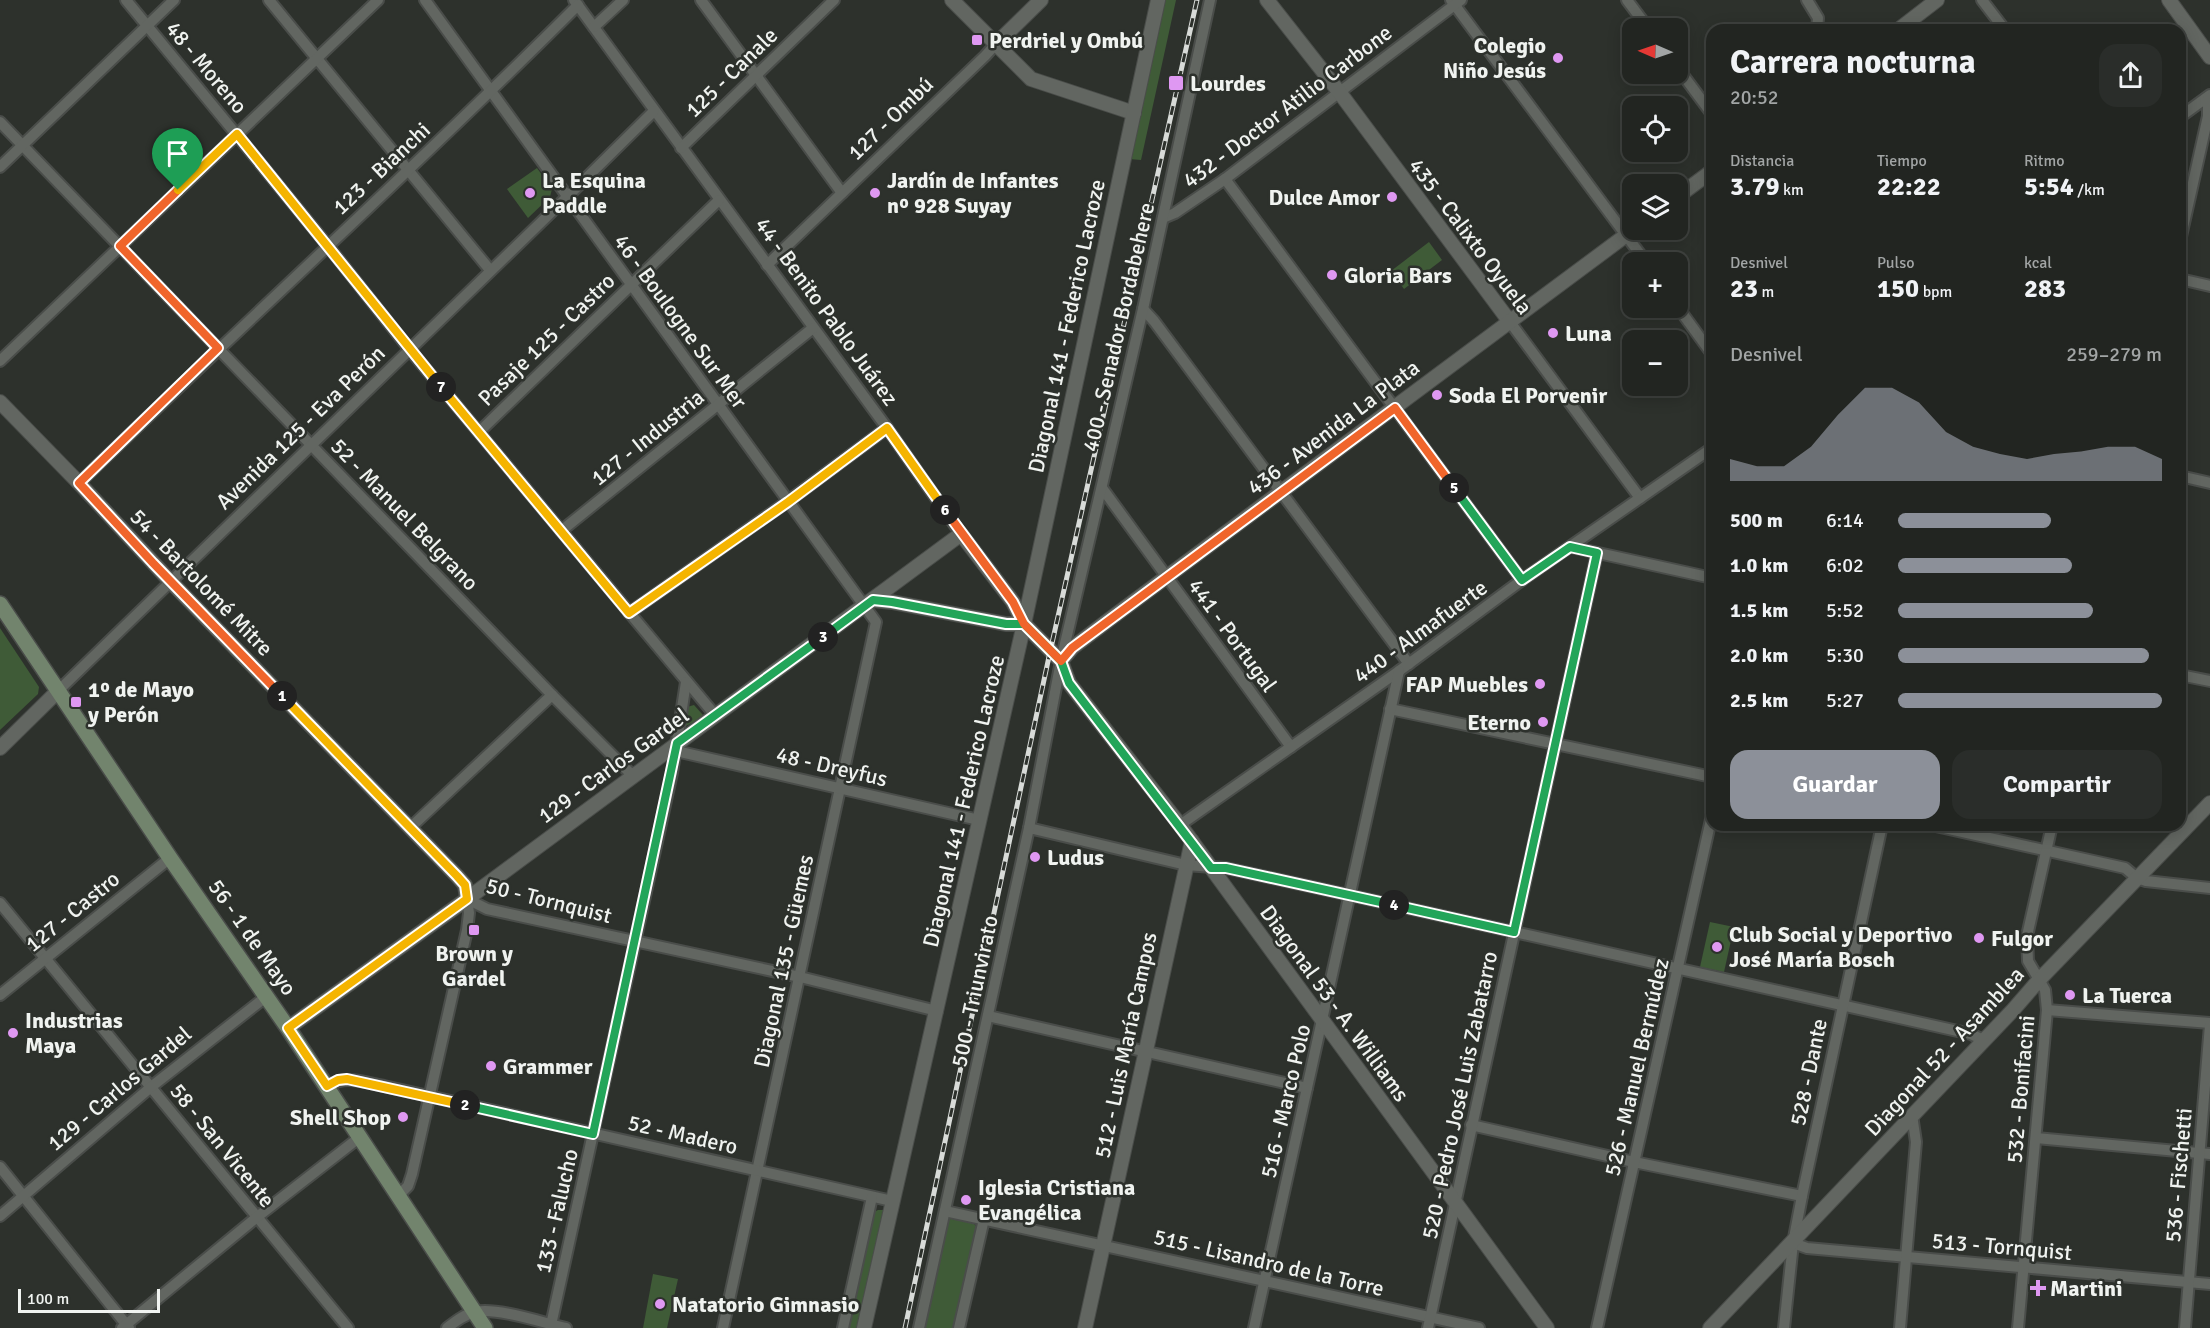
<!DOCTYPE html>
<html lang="es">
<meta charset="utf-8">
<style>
:root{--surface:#222521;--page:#2a2d2a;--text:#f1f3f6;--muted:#a2a5a5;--line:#3f423f;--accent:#8c9099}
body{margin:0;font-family:Signika,sans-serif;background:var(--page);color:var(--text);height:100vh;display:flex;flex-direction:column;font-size:22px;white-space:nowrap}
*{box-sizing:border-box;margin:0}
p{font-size:20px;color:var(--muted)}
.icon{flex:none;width:33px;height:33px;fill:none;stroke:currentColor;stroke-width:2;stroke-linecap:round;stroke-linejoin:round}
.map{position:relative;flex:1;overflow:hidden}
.panel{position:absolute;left:1706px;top:24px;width:480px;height:807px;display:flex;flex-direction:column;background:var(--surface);border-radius:18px;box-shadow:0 3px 15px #0003,0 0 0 2px var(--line)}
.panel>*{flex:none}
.needle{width:39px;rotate:272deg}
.fabs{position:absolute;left:1622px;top:18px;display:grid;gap:12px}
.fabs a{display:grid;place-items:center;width:66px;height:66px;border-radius:12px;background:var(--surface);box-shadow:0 3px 15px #0003,0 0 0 2px var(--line);font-size:30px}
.scale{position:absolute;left:18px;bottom:15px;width:142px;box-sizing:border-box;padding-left:6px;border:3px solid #f0f3f0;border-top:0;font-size:16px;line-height:21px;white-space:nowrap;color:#f0f3f0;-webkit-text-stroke:4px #2d312c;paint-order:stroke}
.pin{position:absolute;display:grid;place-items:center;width:51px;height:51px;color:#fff;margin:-62px -26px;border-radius:50% 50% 50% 0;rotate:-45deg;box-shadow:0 0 6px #0007}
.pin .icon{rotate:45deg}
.km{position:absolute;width:30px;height:30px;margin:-15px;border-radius:50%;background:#222;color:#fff;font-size:16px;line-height:30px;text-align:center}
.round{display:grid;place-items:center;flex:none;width:63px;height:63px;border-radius:18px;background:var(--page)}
.headline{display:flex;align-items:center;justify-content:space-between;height:102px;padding:0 24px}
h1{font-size:33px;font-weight:700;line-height:45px}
.metrics{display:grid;grid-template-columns:repeat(3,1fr);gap:9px;height:102px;padding:6px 24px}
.metrics div{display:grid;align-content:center}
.metrics b{font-size:26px;font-weight:700}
.metrics small{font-size:16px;font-weight:400}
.metrics p{font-size:16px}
.chart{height:168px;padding:12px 24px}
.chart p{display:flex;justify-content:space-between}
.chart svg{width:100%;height:108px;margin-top:6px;fill:var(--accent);opacity:.7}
.button{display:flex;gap:12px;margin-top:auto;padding:12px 24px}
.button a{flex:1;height:69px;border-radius:18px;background:var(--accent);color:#fff;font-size:24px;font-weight:700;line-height:69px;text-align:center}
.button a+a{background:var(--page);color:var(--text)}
ul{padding:0 24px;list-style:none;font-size:20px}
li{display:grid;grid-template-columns:96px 72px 1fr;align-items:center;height:45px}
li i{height:15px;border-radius:8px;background:var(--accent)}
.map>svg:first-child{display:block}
.green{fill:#3f5b37}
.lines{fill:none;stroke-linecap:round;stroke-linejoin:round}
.minor-casing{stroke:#4a4d4a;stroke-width:14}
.tertiary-casing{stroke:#4a4d4a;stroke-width:16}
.secondary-casing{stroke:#4a4d4a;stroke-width:18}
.minor{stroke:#626661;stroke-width:10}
.tertiary{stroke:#626661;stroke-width:14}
.secondary{stroke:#72846d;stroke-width:15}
.rail-casing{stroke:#d8dbd8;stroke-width:5}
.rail{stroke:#2d312c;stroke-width:3;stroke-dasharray:9;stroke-linecap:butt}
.split-1-casing{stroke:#fff;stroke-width:12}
.split-2-casing{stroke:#fff;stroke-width:12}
.split-3-casing{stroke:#fff;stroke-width:12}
.split-4-casing{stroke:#fff;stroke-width:12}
.split-5-casing{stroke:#fff;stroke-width:12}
.split-6-casing{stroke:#fff;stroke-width:12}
.split-7-casing{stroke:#fff;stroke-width:12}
.split-8-casing{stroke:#fff;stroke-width:12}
.split-1{stroke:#f0652b;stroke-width:8}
.split-2{stroke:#f5b400;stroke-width:8}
.split-3{stroke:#22a559;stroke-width:8}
.split-4{stroke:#22a559;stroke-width:8}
.split-5{stroke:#22a559;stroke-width:8}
.split-6{stroke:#f0652b;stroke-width:8}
.split-7{stroke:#f5b400;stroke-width:8}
.split-8{stroke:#f5b400;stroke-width:8}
.poi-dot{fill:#df98f2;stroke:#2d312c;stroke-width:2}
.labels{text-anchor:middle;stroke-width:5;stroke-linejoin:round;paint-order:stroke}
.poi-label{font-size:22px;font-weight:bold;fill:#f0f3f0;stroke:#2d312c;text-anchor:start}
.street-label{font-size:22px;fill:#f0f3f0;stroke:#2d312c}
</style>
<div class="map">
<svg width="2210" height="1328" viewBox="0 0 2210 1328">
<rect width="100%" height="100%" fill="#2d312c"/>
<!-- green -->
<g class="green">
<path d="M1164,0H1176L1141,160L1129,159Z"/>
<path d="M537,168L552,189L550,197L528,218L507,189Z"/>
<path d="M1429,242L1442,260L1404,289L1391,271Z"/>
<path d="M0,628L39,687L38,694L0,730Z"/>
<path d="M694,705L703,715L702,718L686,726L684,723L687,707Z"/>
<path d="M1710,922L1734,927L1724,972L1700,967Z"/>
<path d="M878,1210H884L862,1328H849L874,1212Z"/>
<path d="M953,1218L972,1222L978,1228L955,1328H921L948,1219Z"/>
<path d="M653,1274L678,1279L667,1328H643Z"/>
</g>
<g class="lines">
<defs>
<g id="minor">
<path d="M126,0L328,246L410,350L715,715"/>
<path d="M269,0L490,270"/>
<path d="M425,0L876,622L723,1328"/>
<path d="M574,0L887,428L961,534"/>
<path d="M701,0L842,193"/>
<path d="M1451,0L1646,262"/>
<path d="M1627,0L1648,28"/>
<path d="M1807,0L1818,18L1817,30"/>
<path d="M1982,0L2005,30"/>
<path d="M594,27L623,0"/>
<path d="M1677,67L1712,114"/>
<path d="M2180,117L2210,95"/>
<path d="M0,122L552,695L633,776"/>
<path d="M681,148L834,0"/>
<path d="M0,167L174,0"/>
<path d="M1225,179L1522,580"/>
<path d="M1163,218L1175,213L1225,179L1461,0"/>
<path d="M2180,241L2208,116V98"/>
<path d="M767,265L985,56L995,45"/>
<path d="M2180,279L2210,286"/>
<path d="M1677,306L1712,354"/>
<path d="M1143,309L1154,321L1409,664"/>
<path d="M1510,322L1640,498"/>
<path d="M0,361L378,0"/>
<path d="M479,432L719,200"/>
<path d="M2180,476L2210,483"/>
<path d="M79,483C244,323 415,168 578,5"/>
<path d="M1102,488L1291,747"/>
<path d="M561,531L813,328"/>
<path d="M1571,547L1712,578"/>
<path d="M629,613L787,502L887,428"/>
<path d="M2180,675L2210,681"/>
<path d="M58,691L567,197L654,111"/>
<path d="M1390,709L1712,777"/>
<path d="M676,751L979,820"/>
<path d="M1180,825L1399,671L1522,580L1712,448"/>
<path d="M1931,825L2125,868L2137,878L2146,881L2210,888"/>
<path d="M411,827L552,695"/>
<path d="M1029,828L1186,865L1226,868L1349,895L1971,1034L1983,1040"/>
<path d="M467,899L487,909L800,977L937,1011"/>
<path d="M0,903L348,1328"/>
<path d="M0,995L170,858"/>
<path d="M2047,1010L2210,1023"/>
<path d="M988,1016L1307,1088"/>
<path d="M327,1086C346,1075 363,1082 384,1086L892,1201"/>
<path d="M1471,1125L1634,1162L1802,1196"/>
<path d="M2036,1138L2210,1154"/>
<path d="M0,1167L129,1328"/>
<path d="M399,1195L408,1186L412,1174L467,930L469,913L467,899"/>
<path d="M945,1211L1479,1328"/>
<path d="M0,1216L151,1087L267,996"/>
<path d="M1793,1243L1807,1248L2210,1284"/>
<path d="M551,1325L672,773L686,682"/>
<path d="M122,1328L257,1217L360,1137"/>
<path d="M447,1328C456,1321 465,1314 476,1312C496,1307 544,1323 566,1328"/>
<path d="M843,1328L872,1197"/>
<path d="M919,1328L1029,828L1061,661L1143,309L1210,0"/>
<path d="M959,1328L984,1219"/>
<path d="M1254,1328L1399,671"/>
<path d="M1428,1328L1597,553"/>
<path d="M1597,1328L1712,815"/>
<path d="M1784,1328L1793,1243L1802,1196L1882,825"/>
<path d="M1900,1328L1916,1142L1912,1115"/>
<path d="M2018,1328L2047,1010L2045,990L2028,961L2027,936L2052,825"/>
<path d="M2185,1328L2210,1025"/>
</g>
<g id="tertiary">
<path d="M952,0L1031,79L1134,113"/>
<path d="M1267,0L1340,93L1510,322"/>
<path d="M2169,0L2210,57"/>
<path d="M1898,30L1937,0"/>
<path d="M995,45L1041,0"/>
<path d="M1677,197L1712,171"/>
<path d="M0,402L79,483L171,582L457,876L465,885L467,899"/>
<path d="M873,600L892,602L1006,624H1024"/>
<path d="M1061,661L1072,648L1110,619L1633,230"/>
<path d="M0,748L58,691"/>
<path d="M288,1028L467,899L961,534L1013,602L1024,624L1061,661L1069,683L1180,825L1547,1328"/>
<path d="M864,1328L1024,624L1158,0"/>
<path d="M1085,1328L1192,841"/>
<path d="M1710,1328L2013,1010L2039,980L2210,803"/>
</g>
<path id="secondary" d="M0,604L170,858L288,1028L485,1328"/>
</defs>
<!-- minor casing -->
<use href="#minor" class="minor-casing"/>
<!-- tertiary casing -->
<use href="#tertiary" class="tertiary-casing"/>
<!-- secondary casing -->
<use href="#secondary" class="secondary-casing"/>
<!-- minor -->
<use href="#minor" class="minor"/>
<!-- tertiary -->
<use href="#tertiary" class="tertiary"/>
<!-- secondary -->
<use href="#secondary" class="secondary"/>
<defs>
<path id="rail" d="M905,1328L1050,652L1197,0"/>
</defs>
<!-- rail casing -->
<use href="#rail" class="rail-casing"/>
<!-- rail -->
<use href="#rail" class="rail"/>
</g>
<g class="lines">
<defs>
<path id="split-1" d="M178,190L120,246L218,348L79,483L153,563L282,696"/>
<path id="split-2" d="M282,696L457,876L465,885L467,899L288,1028L327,1086L338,1080L347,1079L465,1105"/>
<path id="split-3" d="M465,1105L593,1134L677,743L823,637"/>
<path id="split-4" d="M823,637L873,600L892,602L1006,624H1024L1061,661L1069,683L1211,868H1226L1394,905"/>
<path id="split-5" d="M1394,905L1514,932L1597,553L1570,547L1522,580L1454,488"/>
<path id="split-6" d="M945,510L1013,602L1024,624L1061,661L1072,648L1395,408L1454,488"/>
<path id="split-7" d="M441,387L629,613L788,502L887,428L945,510"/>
<path id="split-8" d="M178,190L237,134L441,387"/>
</defs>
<!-- split-1 casing -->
<use href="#split-1" class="split-1-casing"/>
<!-- split-2 casing -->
<use href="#split-2" class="split-2-casing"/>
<!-- split-3 casing -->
<use href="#split-3" class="split-3-casing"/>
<!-- split-4 casing -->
<use href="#split-4" class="split-4-casing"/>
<!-- split-5 casing -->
<use href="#split-5" class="split-5-casing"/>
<!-- split-6 casing -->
<use href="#split-6" class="split-6-casing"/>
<!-- split-7 casing -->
<use href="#split-7" class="split-7-casing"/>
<!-- split-8 casing -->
<use href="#split-8" class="split-8-casing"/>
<!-- split-1 -->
<use href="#split-1" class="split-1"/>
<!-- split-2 -->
<use href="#split-2" class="split-2"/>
<!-- split-3 -->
<use href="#split-3" class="split-3"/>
<!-- split-4 -->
<use href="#split-4" class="split-4"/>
<!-- split-5 -->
<use href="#split-5" class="split-5"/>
<!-- split-6 -->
<use href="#split-6" class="split-6"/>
<!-- split-7 -->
<use href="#split-7" class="split-7"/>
<!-- split-8 -->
<use href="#split-8" class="split-8"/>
</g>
<!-- markers -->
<g class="poi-dot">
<rect x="971" y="34" width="12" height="12" rx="3"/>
<circle cx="1558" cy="58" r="6"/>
<rect x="1168" y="75" width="16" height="16" rx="3"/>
<circle cx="530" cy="193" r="6"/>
<circle cx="875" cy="193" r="6"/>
<circle cx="1392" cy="197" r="6"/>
<circle cx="1332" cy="275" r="6"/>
<circle cx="1553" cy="333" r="6"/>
<circle cx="1437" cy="395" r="6"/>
<circle cx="1540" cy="684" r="6"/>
<rect x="70" y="696" width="12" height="12" rx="3"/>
<circle cx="1543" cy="722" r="6"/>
<circle cx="1035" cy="857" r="6"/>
<rect x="468" y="924" width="12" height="12" rx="3"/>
<circle cx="1979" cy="938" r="6"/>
<circle cx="1717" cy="947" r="6"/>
<circle cx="2070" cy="995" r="6"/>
<circle cx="13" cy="1033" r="6"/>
<circle cx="491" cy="1066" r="6"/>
<circle cx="403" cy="1117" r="6"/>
<circle cx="966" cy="1200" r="6"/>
<path d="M2035 1279h6v6h6v6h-6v6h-6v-6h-6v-6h6z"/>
<circle cx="660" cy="1304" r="6"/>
</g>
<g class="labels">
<!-- poi labels -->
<g class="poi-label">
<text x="989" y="48">Perdriel y Ombú</text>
<text x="1546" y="53" text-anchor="end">Colegio<tspan x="1546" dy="25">Niño Jesús</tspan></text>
<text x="1190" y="91">Lourdes</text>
<text x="542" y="188">La Esquina<tspan x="542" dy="25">Paddle</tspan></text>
<text x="887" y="188">Jardín de Infantes<tspan x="887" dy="25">nº 928 Suyay</tspan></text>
<text x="1380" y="205" text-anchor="end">Dulce Amor</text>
<text x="1344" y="283">Gloria Bars</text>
<text x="1565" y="341">Luna</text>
<text x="1449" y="403">Soda El Porvenir</text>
<text x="1528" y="692" text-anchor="end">FAP Muebles</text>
<text x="88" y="697">1º de Mayo<tspan x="88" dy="25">y Perón</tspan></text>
<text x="1531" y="730" text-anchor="end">Eterno</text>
<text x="1047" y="865">Ludus</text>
<text x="1729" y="942">Club Social y Deportivo<tspan x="1729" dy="25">José María Bosch</tspan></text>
<text x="1991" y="946">Fulgor</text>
<text x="474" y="961" text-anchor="middle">Brown y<tspan x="474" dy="25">Gardel</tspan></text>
<text x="2082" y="1003">La Tuerca</text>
<text x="25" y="1028">Industrias<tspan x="25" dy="25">Maya</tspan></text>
<text x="503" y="1074">Grammer</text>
<text x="391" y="1125" text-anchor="end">Shell Shop</text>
<text x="978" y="1195">Iglesia Cristiana<tspan x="978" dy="25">Evangélica</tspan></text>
<text x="2050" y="1296">Martini</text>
<text x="672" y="1312">Natatorio Gimnasio</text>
</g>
<!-- street labels -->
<g class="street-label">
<text transform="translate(207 67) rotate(50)" y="8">48 - Moreno</text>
<text transform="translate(731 72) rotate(-44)" y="8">125 - Canale</text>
<text transform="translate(1287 106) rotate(-37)" y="8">432 - Doctor Atilio Carbone</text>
<text transform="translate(890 118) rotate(-44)" y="8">127 - Ombú</text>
<text transform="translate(381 168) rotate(-43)" y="8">123 - Bianchi</text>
<text transform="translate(1471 236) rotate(53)" y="8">435 - Calixto Oyuela</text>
<text transform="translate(827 311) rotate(54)" y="8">44 - Benito Pablo Juárez</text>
<text transform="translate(681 321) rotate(54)" y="8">46 - Boulogne Sur Mer</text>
<text transform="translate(1066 326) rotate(-78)" y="8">Diagonal 141 - Federico Lacroze</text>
<text transform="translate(1118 327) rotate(-77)" y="8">400 - Senador Bordabehere</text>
<text transform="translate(546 339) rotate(-44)" y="8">Pasaje 125 - Castro</text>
<text transform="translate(300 427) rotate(-44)" y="8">Avenida 125 - Eva Perón</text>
<text transform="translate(1333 427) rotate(-37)" y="8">436 - Avenida La Plata</text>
<text transform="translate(647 437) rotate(-39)" y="8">127 - Industria</text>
<text transform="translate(405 514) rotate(46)" y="8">52 - Manuel Belgrano</text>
<text transform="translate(202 582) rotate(46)" y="8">54 - Bartolomé Mitre</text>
<text transform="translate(1420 631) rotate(-36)" y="8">440 - Almafuerte</text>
<text transform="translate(1233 635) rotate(54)" y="8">441 - Portugal</text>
<text transform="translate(613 765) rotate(-36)" y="8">129 - Carlos Gardel</text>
<text transform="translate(832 766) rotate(13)" y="8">48 - Dreyfus</text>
<text transform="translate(963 801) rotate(-77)" y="8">Diagonal 141 - Federico Lacroze</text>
<text transform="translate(549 900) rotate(14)" y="8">50 - Tornquist</text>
<text transform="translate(72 911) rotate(-39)" y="8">127 - Castro</text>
<text transform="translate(253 937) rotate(55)" y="8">56 - 1 de Mayo</text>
<text transform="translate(783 961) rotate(-78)" y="8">Diagonal 135 - Güemes</text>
<text transform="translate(974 991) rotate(-78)" y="8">500 - Triunvirato</text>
<text transform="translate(1335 1003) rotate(54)" y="8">Diagonal 53 - A. Williams</text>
<text transform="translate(1125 1045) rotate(-78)" y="8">512 - Luis María Campos</text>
<text transform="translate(1944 1051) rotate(-47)" y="8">Diagonal 52 - Asamblea</text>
<text transform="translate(1636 1067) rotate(-77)" y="8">526 - Manuel Bermúdez</text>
<text transform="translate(1808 1072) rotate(-78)" y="8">528 - Dante</text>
<text transform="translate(119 1088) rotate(-40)" y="8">129 - Carlos Gardel</text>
<text transform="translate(2020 1089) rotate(-85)" y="8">532 - Bonifacini</text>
<text transform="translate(1459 1095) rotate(-78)" y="8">520 - Pedro José Luis Zabatarro</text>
<text transform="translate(1285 1101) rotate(-77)" y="8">516 - Marco Polo</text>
<text transform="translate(683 1134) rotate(13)" y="8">52 - Madero</text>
<text transform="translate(223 1145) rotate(51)" y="8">58 - San Vicente</text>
<text transform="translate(2178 1175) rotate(-85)" y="8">536 - Fischetti</text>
<text transform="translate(556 1211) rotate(-77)" y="8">133 - Falucho</text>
<text transform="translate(2002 1246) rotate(5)" y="8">513 - Tornquist</text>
<text transform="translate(1269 1262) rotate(13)" y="8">515 - Lisandro de la Torre</text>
</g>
</g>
</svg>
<div class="fabs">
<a><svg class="needle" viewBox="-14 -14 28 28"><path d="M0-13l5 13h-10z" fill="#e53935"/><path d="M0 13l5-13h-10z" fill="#a2a5a5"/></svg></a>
<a><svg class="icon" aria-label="locate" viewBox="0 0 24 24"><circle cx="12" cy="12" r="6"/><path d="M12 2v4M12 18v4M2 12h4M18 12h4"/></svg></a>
<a><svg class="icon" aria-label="layers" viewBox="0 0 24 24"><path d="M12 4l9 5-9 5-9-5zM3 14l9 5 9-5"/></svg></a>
<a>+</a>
<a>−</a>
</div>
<div class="scale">100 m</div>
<div class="pin" style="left:178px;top:190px;background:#1e9e55"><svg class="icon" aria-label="arrive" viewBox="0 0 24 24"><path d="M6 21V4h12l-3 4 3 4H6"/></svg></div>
<b class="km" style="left:282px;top:696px">1</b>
<b class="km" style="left:465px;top:1105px">2</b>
<b class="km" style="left:823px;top:637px">3</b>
<b class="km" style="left:1394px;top:905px">4</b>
<b class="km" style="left:1454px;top:488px">5</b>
<b class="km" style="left:945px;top:510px">6</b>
<b class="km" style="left:441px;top:387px">7</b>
<section class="panel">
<div class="headline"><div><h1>Carrera nocturna</h1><p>20:52</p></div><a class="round"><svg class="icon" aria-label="share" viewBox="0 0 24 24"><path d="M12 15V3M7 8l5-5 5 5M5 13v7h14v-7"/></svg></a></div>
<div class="metrics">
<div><p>Distancia</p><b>3.79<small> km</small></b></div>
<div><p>Tiempo</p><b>22:22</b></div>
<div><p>Ritmo</p><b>5:54<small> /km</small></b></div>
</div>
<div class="metrics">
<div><p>Desnivel</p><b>23<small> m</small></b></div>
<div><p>Pulso</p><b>150<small> bpm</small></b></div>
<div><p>kcal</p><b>283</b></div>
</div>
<div class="chart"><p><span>Desnivel</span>259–279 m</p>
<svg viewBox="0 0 160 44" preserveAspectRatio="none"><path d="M0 44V35L10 38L20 38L30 30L40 17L50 6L60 6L70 12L80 24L90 30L100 33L110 35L120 33L130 32L140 30L150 30L160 35V44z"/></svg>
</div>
<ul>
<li><b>500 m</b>6:14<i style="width:58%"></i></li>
<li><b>1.0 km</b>6:02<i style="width:66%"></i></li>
<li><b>1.5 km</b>5:52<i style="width:74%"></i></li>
<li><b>2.0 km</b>5:30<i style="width:95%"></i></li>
<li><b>2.5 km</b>5:27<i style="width:100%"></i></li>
</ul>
<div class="button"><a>Guardar</a><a>Compartir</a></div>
</section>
</div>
